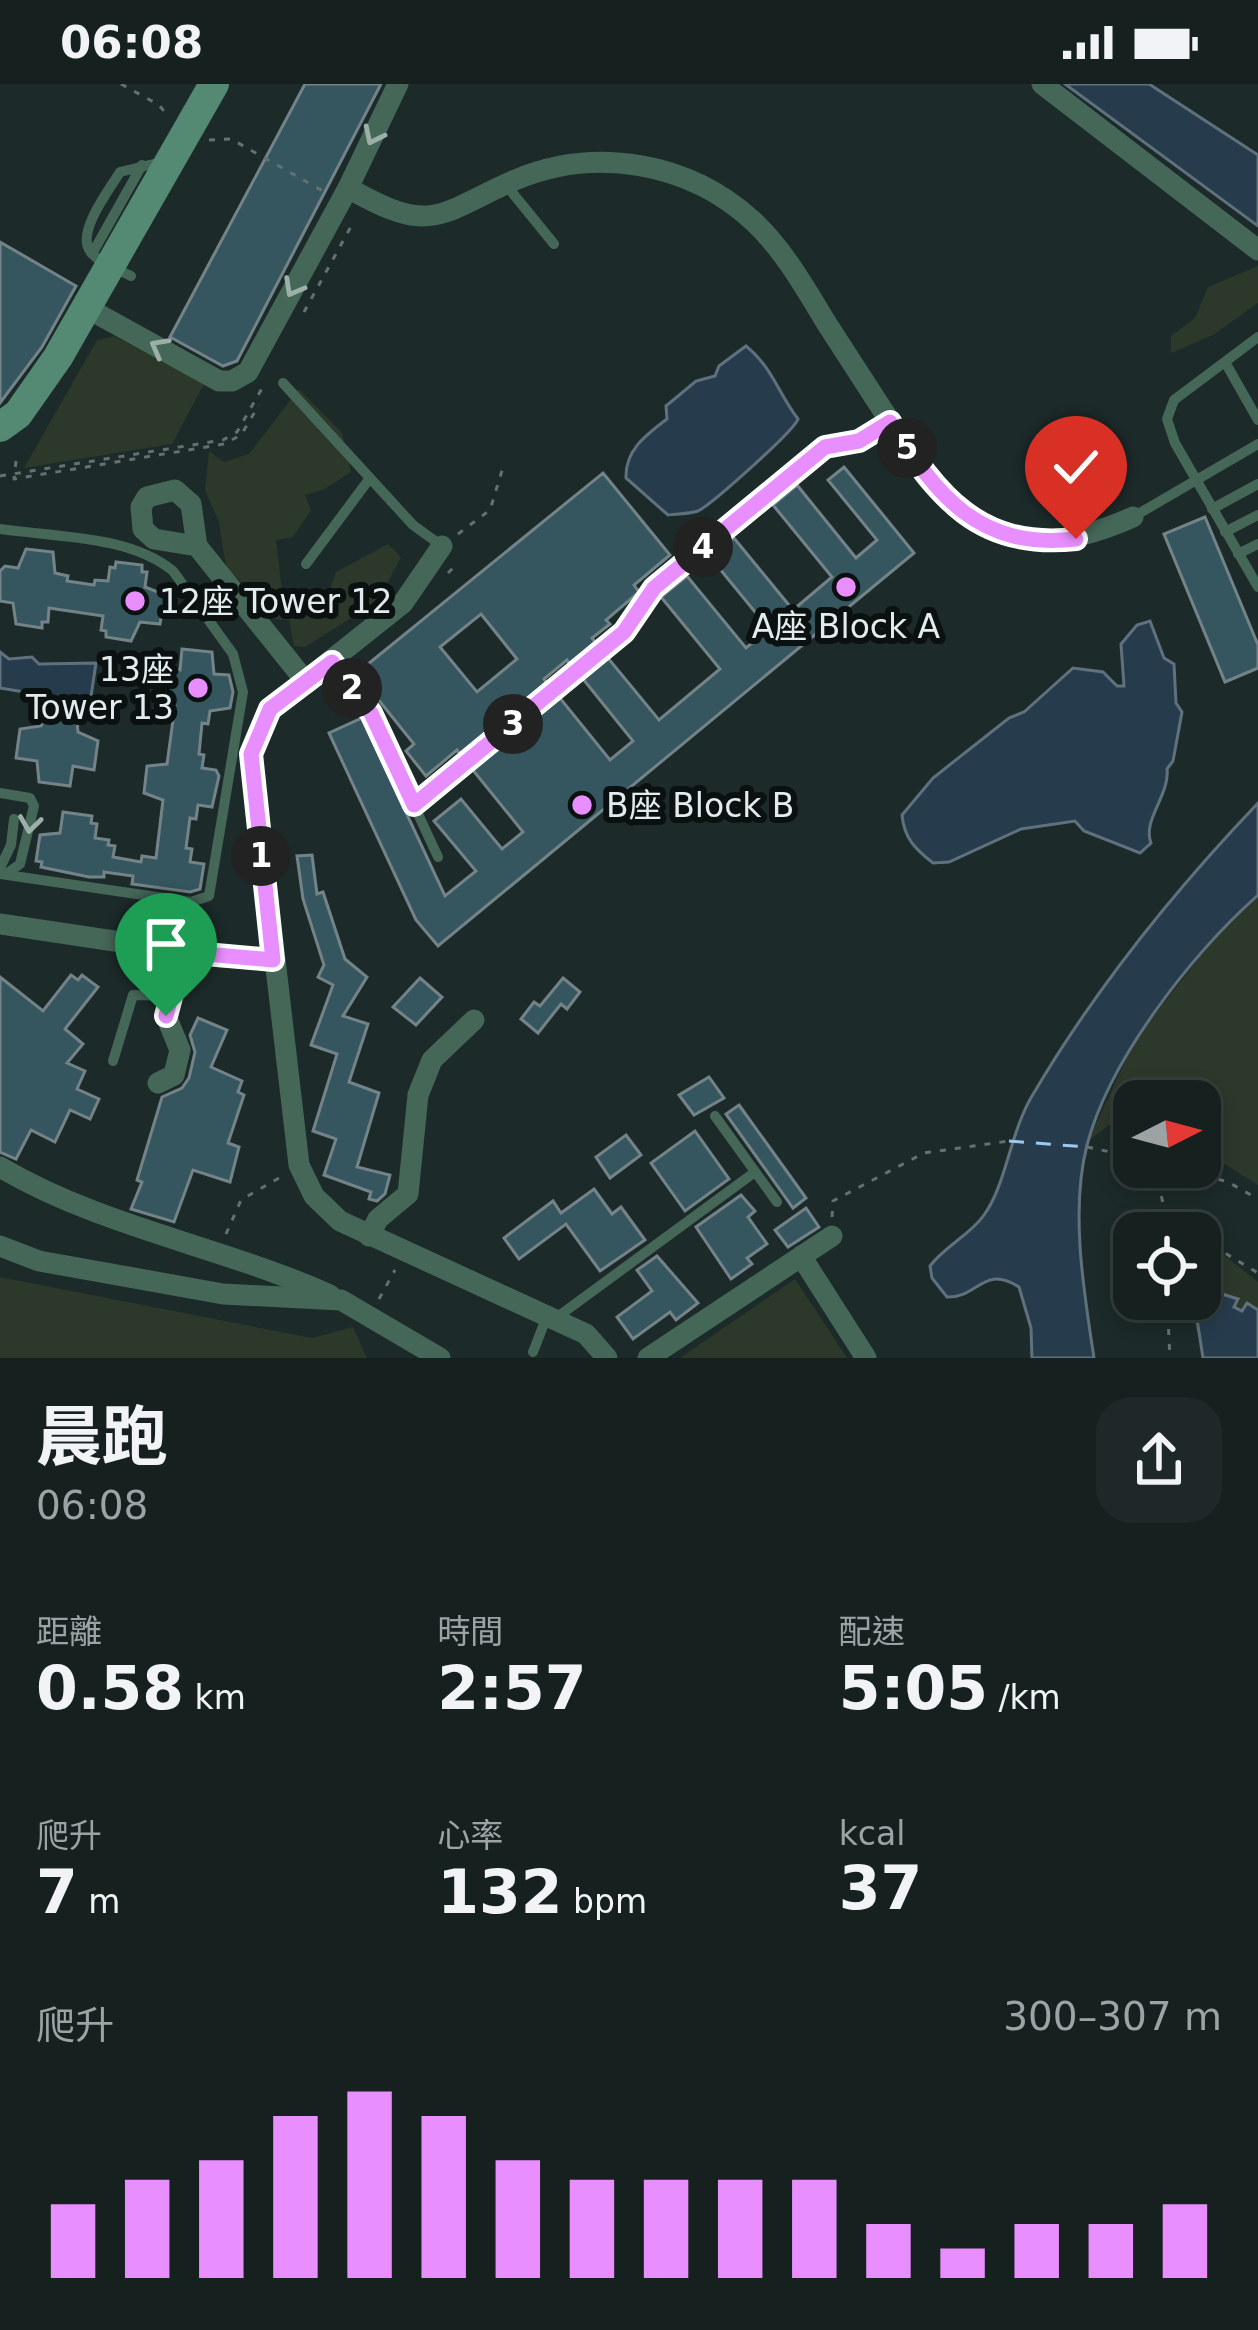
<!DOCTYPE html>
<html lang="zh-TW">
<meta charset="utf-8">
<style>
:root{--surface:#15201f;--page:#1e2828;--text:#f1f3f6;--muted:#9da3a4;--line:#343e3d;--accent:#e98efe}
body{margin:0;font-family:"DejaVu Sans","Noto Sans TC",sans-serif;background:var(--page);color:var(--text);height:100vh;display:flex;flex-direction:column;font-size:45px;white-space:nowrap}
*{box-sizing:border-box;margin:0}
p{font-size:39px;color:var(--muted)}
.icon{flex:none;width:66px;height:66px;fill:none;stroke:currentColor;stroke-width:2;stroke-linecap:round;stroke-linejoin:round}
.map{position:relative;height:1274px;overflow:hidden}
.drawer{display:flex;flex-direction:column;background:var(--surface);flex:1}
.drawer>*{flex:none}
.needle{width:78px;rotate:84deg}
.tools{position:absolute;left:1113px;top:996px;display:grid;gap:24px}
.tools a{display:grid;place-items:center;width:108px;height:108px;border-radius:24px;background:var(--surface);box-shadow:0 6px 18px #0003,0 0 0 3px var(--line);font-size:60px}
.pin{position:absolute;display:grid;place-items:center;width:102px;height:102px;color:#fff;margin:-123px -51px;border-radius:50% 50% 50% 0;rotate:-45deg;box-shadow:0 0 12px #0007}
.pin .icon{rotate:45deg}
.km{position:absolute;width:60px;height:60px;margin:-30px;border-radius:50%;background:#222;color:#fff;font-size:33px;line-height:60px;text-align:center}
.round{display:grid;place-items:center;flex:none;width:126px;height:126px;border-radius:36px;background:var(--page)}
.summary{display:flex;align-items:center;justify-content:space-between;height:204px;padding:0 36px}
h1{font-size:66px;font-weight:700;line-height:90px}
.figures{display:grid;grid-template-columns:repeat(3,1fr);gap:18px;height:204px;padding:12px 36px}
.figures div{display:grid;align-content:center}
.figures b{font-size:60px;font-weight:700}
.figures small{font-size:33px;font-weight:400}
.figures p{font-size:33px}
.chart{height:336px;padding:24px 36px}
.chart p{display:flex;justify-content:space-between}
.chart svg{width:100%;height:216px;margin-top:12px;stroke:var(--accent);stroke-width:6}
.status{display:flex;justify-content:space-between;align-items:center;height:84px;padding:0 60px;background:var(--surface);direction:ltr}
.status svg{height:33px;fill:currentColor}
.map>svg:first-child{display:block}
.green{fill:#2c382a}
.water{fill:#263c4d;stroke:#5f717d;stroke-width:3}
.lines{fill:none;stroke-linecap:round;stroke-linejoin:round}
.ferry{stroke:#9cc9ee;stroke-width:3;stroke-dasharray:15 12;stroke-linecap:butt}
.building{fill:#35565f;stroke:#738387;stroke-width:3;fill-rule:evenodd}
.path{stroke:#657170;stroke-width:3;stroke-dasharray:6 9;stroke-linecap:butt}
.lane{stroke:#456758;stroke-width:10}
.street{stroke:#456758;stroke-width:21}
.secondary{stroke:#548a74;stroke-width:30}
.oneway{stroke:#9cb0a9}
.route-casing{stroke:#fff;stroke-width:24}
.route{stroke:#e98efe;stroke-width:15}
.poi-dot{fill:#e98efe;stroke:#0b1111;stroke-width:4.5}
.labels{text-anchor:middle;stroke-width:12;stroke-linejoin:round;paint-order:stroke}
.poi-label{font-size:33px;fill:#e3ecec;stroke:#0b1111;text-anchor:start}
</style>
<div class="status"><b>06:08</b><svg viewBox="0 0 49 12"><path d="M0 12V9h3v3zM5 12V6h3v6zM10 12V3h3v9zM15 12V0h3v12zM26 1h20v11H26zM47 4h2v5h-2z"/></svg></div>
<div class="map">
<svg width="1258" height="1274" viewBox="0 0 1258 1274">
<rect width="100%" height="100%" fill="#1c2a29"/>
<!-- green -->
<g class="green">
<path d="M1258,182V219L1213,251L1171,269V252L1195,234L1208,203Z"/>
<path d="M114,252L204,300L172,360L24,384L97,256Z"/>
<path d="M299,305L342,349L351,388L325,405L305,411L311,426L293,453L276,456L283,515L305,533L328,511L336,488L388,460L401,473L378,517L305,563L294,562L289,536L270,535L257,528V514L226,483L219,438L205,406L209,367L224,378L249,370Z"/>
<path d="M1258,811V1101L1220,1077L1200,1074V1017H1134V1038H1113L1088,1057L1135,956L1223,843Z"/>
<path d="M1210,1160L1258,1198V1274H1206L1193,1235L1201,1227L1194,1215H1200V1161Z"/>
<path d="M0,1193L312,1254L353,1243L367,1274H0Z"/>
<path d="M795,1195L847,1274H680Z"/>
</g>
<!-- water -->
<g class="water">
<path d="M1065,0H1149L1258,71V142Z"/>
<path d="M746,262C773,284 778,309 798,335C794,347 712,420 698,427C689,430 677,430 668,431L626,394C625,366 646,351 667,335L666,322L696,297L715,292L719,282Z"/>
<path d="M1150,537L1164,574L1174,580L1176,619L1182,628L1173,677L1167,685C1170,711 1142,736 1151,759L1140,769L1084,747L1075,737L1021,745L949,778L933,779C915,765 904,754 902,731L933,694L1009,634L1024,628L1073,584L1103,588L1117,602H1124L1121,560L1137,541Z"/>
<path d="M0,568L9,575L32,573L39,580L96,579L90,619L0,604Z"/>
<path d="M1258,719V811C1192,870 1110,974 1087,1061C1070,1127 1084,1208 1094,1274H1032L1031,1244L1019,1203C983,1180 979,1214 947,1213L932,1194L930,1182C945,1162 970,1151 984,1131C1006,1101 1010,1049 1032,1012C1095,905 1173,808 1258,719Z"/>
<path d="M1222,1210L1238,1215L1234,1223L1242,1227L1247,1219L1258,1226V1274H1203L1197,1235Z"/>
</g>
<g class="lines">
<!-- ferry -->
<path class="ferry" d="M1009,1057L1087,1063"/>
</g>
<!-- building -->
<g class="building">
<path d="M305,0H381L237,277L223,282L170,253Z"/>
<path d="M0,158L76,202L42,263L0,319Z"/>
<path d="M844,383L914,469L438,862L416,836L329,649L362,634L445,812L476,787L434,737L461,715L502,765L523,748L472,685L560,614L610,676L633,657L583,595L608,574L659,636L720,585L661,513L687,492L746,564L769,545L710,473L734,454L793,526L832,493L773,421L797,401L856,474L877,456L828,396Z"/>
<path d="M603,389L670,471L634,501L639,508L606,536L610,540L592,554L596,559L570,580L567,576L544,595L547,599L460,670L457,666L426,692L406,667L414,660L357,589ZM481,530L517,575L477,608L440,563Z"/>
<path d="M1205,433L1258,561V584L1225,598L1164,450Z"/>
<path d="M26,465L53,468L55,489L68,492L67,497L94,501L95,496L108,497L110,483L115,484L116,478L142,481V488H147L145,503L165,511L160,540L140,538L131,557L106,553V547L101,546L103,532L49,524L48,538H42V544L16,540L13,519L0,517V487L5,482L18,484Z"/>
<path d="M182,565L212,568L214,590L229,591L233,608L230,624L210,627L208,640L202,639L199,670L204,671L202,684L216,686L219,692L212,723L198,721L196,735L190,734L186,764L192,765L190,778L204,780L200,805L190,808L132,800L133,792L104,788V793H89L41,783L42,778L36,777L40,751L60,749L63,728L92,732L91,739L97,740L95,754L109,756L108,761L115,762L113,773L141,778L142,772L156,774L163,716L144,709L147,682L167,680L175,622L156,614L158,594L166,583L180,586Z"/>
<path d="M50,622L76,626L78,648L98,657L94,686L73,682L70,702L39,698L37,677L16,674L20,645L41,642Z"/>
<path d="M312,771L317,810L323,808L345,875L367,893L343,932L368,940L349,998L379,1009L357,1083L390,1091L385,1110L377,1117L369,1115L371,1108L324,1091L336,1055L313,1047L337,970L311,961L333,901L318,893L324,881L303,815L297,772Z"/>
<path d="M71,891L78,896L82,891L98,903L65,945L83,960L67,979L85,987L77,1005L99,1015L90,1035L70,1026L55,1058L31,1046L16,1075L0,1068V893L43,927Z"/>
<path d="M420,894L442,913L416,941L393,923Z"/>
<path d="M563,894L580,908L567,925L561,920L538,949L521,935L534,918L540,922Z"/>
<path d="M198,934L227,946L211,983L242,997L238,1008L244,1011L228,1059L239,1063L230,1098L193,1086L174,1138L131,1125L142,1098L137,1096L162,1013L182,1004L189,994L195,968L190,951Z"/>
<path d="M709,993L724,1014L694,1031L679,1011Z"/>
<path d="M739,1021L806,1114L793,1124L726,1030Z"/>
<path d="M695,1047L729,1095L685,1127L651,1079Z"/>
<path d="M626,1051L641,1071L610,1094L596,1073Z"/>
<path d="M594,1105L612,1130L621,1123L645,1156L600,1187L566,1140L519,1175L504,1154L553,1117L561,1129Z"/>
<path d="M741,1111L755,1127L748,1133L767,1160L747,1174L752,1180L731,1195L696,1143Z"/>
<path d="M806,1124L819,1143L788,1163L775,1146Z"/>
<path d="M657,1172L698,1219L676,1236L670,1228L633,1255L617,1233L652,1207L637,1186Z"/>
</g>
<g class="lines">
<!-- path -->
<g class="path">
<path d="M121,0L159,21L168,32"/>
<path d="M209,56L231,55L323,107"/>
<path d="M304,228L354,137"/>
<path d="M16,377L14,395L224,360L241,351L259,321"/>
<path d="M0,392L223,356L237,348L265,299"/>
<path d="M458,450L490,426L504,380"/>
<path d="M448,489L457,480"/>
<path d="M1087,1063L1134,1073"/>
<path d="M1154,1083L1166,1131L1192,1149"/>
<path d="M1175,1083L1228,1098L1258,1115"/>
<path d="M832,1133L833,1117L924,1069L1009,1057"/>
<path d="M226,1150L241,1116L284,1091"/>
<path d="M1200,1154L1258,1189"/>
<path d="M379,1215L395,1186"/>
<path d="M1167,1215L1170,1274"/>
</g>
<!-- lane -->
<g class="lane">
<path d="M506,101L554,160"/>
<path d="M92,170L142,81"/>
<path d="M131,192C119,186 97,178 90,167C76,148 110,105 120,88L166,77"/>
<path d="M1258,253L1174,316L1167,335L1175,359L1258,503"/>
<path d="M1225,278L1258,336"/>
<path d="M283,299L413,441L442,462"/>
<path d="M1212,425L1258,400"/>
<path d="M1133,433L1258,360"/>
<path d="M0,445C55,453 129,451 173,487L233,570L243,608L209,812L191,818L0,790"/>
<path d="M1225,448L1258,431"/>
<path d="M1238,470L1258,460"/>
<path d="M306,480L370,394"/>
<path d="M331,578L371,629L438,773"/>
<path d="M0,709L30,714L34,722L20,780L6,790"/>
<path d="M414,721L624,548L654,504L818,369L834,360L859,357L890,338"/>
<path d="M0,784L11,761L14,735"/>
<path d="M113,977L133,911L172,912"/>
<path d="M715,1032L777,1118"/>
<path d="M556,1234L755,1088"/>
<path d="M533,1268L547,1232"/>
</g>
<!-- street -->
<g class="street">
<path d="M1042,0L1258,166"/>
<path d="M348,104C433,152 436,131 515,96C595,62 689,78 753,137C784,166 805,204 827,240C860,291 893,342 926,393C989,465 1049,471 1133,433"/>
<path d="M87,224L219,297H232L248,288L348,104L398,0"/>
<path d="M197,462L154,455L143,445L141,423L147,413L175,406L191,420L197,462L307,599"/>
<path d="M442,462L403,519L270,625L251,670L299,1081L314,1112L340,1137L586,1250L607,1274"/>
<path d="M0,840L221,873L273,876"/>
<path d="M158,999L174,991L180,966L166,932L183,868"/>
<path d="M0,1083C104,1144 221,1162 330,1211"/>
<path d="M369,1152L378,1135L408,1110L418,1011L432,976L474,936"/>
<path d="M0,1162L39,1177L223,1210L341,1216L440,1274"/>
<path d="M801,1172L866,1274"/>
<path d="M648,1274L832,1152"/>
</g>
<!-- secondary -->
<path class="secondary" d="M0,343L18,330L58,273L214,0"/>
</g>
<!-- one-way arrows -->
<defs><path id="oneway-chevron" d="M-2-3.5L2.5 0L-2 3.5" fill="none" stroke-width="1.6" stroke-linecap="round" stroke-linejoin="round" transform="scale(3)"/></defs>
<g class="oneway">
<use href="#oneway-chevron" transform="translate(373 52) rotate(116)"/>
<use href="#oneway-chevron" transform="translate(293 204) rotate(119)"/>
<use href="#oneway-chevron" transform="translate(159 263) rotate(-151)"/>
<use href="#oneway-chevron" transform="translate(30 740) rotate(98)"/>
</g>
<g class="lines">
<defs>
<path id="route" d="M166,932L183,868L273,876L251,670L270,625L332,578L371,629L414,721L624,548L654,504L825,363L859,357L890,338C938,412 978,466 1076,455"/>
</defs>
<!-- route casing -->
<use href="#route" class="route-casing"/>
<!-- route -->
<use href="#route" class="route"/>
</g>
<!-- markers -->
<g class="poi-dot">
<circle cx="846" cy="503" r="12"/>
<circle cx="135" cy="517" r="12"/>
<circle cx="198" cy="604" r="12"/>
<circle cx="582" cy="721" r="12"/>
</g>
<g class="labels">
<!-- poi labels -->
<g class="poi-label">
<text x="159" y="529">12座 Tower 12</text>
<text x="846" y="554" text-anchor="middle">A座 Block A</text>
<text x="174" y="597" text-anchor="end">13座<tspan x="174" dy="38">Tower 13</tspan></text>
<text x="606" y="733">B座 Block B</text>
</g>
</g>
</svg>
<div class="tools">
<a><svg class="needle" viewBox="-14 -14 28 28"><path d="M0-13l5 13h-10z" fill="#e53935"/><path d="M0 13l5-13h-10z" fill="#9da3a4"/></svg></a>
<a><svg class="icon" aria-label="locate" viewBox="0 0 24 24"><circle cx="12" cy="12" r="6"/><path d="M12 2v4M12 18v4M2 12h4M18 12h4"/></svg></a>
</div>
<div class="pin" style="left:166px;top:932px;background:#1e9e55"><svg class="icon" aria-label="arrive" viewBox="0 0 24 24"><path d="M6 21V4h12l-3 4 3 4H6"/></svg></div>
<div class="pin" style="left:1076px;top:455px;background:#d93025"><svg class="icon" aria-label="check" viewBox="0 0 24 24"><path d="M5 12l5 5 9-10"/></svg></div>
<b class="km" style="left:261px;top:772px">1</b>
<b class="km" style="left:352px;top:604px">2</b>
<b class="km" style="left:513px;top:640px">3</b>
<b class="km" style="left:703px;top:463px">4</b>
<b class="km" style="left:907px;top:364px">5</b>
</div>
<section class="drawer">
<div class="summary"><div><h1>晨跑</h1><p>06:08</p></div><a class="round"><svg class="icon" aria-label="share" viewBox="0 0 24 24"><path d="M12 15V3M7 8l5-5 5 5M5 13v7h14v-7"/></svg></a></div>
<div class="figures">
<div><p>距離</p><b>0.58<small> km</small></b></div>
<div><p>時間</p><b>2:57</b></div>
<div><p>配速</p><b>5:05<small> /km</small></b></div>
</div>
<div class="figures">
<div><p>爬升</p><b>7<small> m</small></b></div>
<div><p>心率</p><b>132<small> bpm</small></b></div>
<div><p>kcal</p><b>37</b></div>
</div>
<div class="chart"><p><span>爬升</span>300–307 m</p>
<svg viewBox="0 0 160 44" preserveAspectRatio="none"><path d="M5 44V29M15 44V24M25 44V20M35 44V11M45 44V6M55 44V11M65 44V20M75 44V24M85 44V24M95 44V24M105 44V24M115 44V33M125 44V38M135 44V33M145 44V33M155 44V29"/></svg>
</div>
</section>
